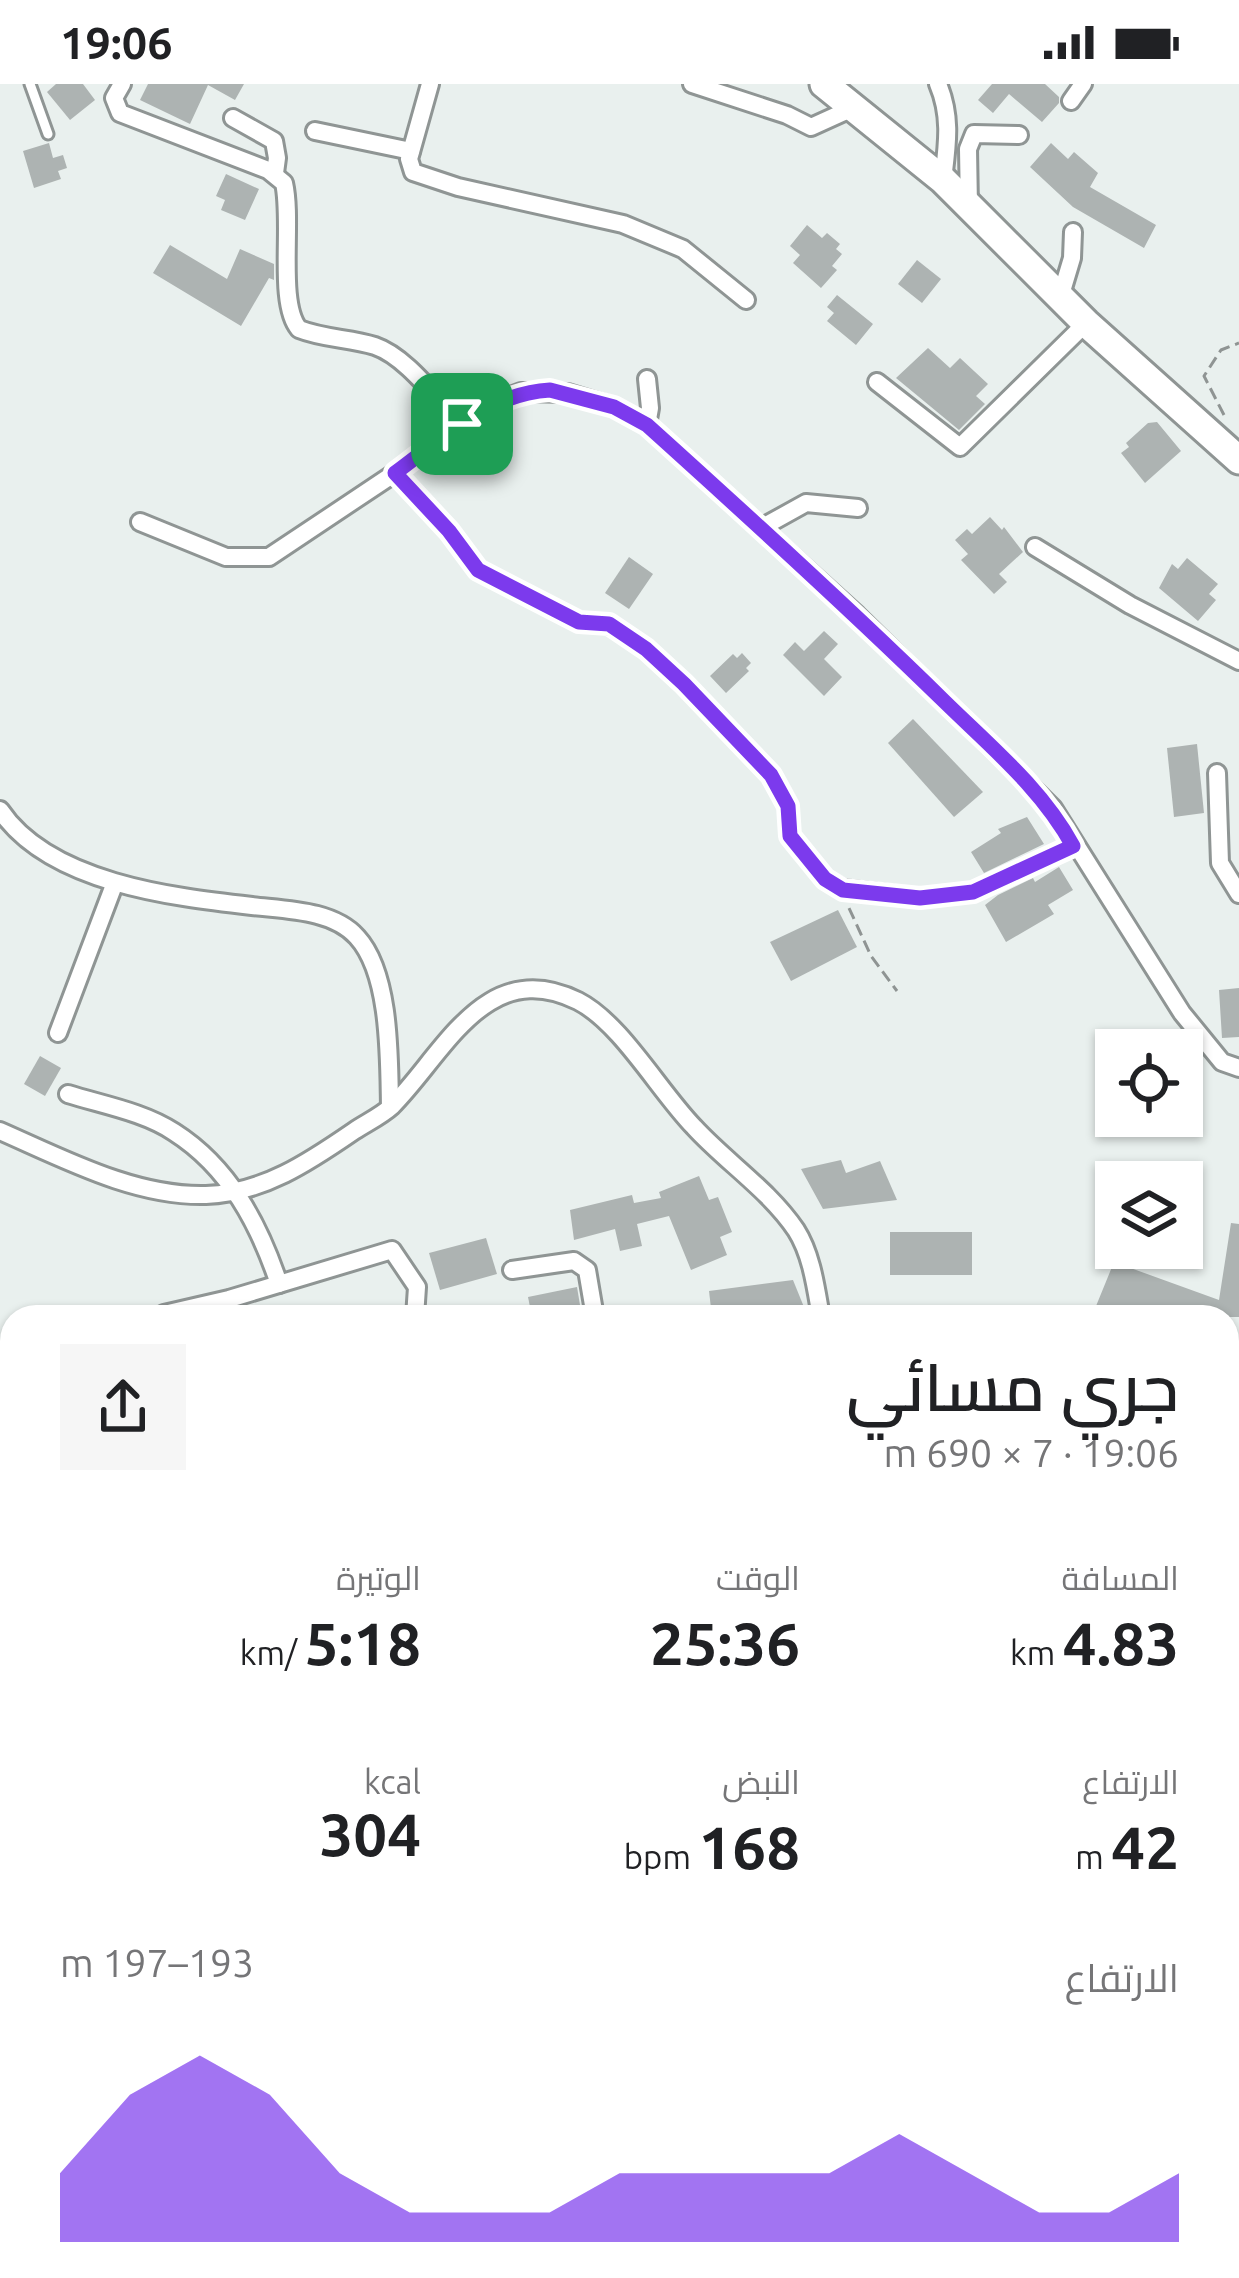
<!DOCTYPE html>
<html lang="ar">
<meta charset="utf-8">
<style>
:root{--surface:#fff;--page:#f6f6f6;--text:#202124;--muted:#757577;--accent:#7c3aed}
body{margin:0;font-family:Ubuntu,Cairo,sans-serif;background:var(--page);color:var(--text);direction:rtl;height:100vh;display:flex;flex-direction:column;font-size:45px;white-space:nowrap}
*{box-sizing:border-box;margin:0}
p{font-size:39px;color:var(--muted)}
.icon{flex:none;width:66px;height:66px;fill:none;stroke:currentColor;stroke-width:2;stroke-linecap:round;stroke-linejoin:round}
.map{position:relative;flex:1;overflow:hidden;direction:ltr}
.sheet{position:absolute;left:0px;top:1221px;width:1239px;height:975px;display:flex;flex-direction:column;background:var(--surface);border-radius:36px 36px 0 0;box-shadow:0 3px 9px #0004;direction:rtl}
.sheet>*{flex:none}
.tools{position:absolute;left:1095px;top:945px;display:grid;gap:24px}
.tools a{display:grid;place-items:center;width:108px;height:108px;border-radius:0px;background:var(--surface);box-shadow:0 3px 9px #0004;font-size:60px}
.pin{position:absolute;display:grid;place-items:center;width:102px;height:102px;color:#fff;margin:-51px;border-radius:24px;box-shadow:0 6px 18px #0006}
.round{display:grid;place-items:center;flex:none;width:126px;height:126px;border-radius:0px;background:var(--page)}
.head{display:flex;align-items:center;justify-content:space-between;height:204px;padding:0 60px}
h1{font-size:66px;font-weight:600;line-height:90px}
.metrics{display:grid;grid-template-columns:repeat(3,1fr);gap:18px;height:204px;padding:12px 60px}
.metrics div{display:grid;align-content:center}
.metrics b{font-size:60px;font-weight:600}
.metrics small{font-size:33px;font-weight:400}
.metrics p{font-size:33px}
.chart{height:336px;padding:24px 60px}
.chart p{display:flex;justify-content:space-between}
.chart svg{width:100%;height:216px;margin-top:12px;fill:var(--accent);opacity:.7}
.status{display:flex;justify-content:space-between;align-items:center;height:84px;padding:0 60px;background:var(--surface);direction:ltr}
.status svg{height:33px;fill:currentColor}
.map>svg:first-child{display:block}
.building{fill:#adb3b2}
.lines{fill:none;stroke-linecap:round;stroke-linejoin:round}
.service-casing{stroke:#8f9594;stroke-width:15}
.minor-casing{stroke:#8f9594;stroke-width:22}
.tertiary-casing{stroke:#8f9594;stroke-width:27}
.primary-casing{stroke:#8f9594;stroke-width:33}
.path{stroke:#8f9493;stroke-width:3;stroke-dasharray:12 6;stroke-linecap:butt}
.service{stroke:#fff;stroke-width:9}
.minor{stroke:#fff;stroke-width:16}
.tertiary{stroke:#fff;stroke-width:21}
.primary{stroke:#fff;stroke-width:27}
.route-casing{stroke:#fff;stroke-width:24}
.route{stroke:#7c3aed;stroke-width:15}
</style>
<div class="status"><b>19:06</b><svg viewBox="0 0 49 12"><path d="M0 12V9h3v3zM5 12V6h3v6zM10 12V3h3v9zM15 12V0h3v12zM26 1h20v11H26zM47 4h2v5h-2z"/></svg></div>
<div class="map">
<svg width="1239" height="2194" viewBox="0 0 1239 2194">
<rect width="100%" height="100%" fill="#e9f0ee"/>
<!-- building -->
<g class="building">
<path d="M56,0H83L95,16L70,36L47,8Z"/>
<path d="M148,0H244L235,16L208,1L190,40L140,16Z"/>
<path d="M992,0H1045L1059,13V19L1042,38L1009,10L993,29L978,16Z"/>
<path d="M49,59L53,74L63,71L67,84L58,87L61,95L34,104L23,67Z"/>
<path d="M1051,59L1068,75L1074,68L1098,89L1090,103L1156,141L1144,164L1073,123L1030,83Z"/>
<path d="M226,90L259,105L245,136L221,126L225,116L216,112Z"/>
<path d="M807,141L822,154L827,149L840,160L836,165L842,170L832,182L837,186L821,204L793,179L800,171L790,162Z"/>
<path d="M170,161L227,195L240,165L274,180V196L269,194L241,242L153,189Z"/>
<path d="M917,176L941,195L922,219L898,200Z"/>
<path d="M837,211L873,240L856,261L827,237L834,229L827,223Z"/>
<path d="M928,264L950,284L960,274L988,300L976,312L985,320L959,346L896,294Z"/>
<path d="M1157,338L1181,367L1145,399L1121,369L1129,363L1126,359L1148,339Z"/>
<path d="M990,433L1002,446L1004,443L1023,468L999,490L1007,498L994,510L961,476L968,470L955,456L967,445L972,450Z"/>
<path d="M629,473L653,490L629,525L605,509Z"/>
<path d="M1187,474L1218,500L1209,510L1216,516L1198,537L1159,504L1172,480L1178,485Z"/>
<path d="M824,547L838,560L824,575L842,593L824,612L783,571L795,558L804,567Z"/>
<path d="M742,569L751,579L746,584L749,587L726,609L710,592L733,570L737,574Z"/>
<path d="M913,635L983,708L954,733L888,659Z"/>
<path d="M1197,660L1204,729L1174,733L1167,664Z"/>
<path d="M1027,733L1044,760L984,789L971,768L1001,749L998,745Z"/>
<path d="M1059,783L1073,806L1048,821L1054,830L1006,858L985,821L998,811L1033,794L1035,798Z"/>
<path d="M838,826L857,863L791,897L770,858Z"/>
<path d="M1239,904V953L1222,954L1219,906Z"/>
<path d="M40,972L61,984L45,1012L24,1000Z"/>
<path d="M841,1076L846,1089L880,1077L897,1116L823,1125L801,1085Z"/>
<path d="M699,1092L709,1116L718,1113L732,1148L720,1153L727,1171L691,1186L669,1132L637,1140L642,1162L620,1167L615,1145L574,1156L570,1126L632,1111L634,1119L661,1114L659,1108Z"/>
<path d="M1231,1139L1239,1140V1233H1109L1094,1227L1114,1178L1219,1216Z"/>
<rect x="890" y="1148" width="82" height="43"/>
<path d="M486,1154L497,1190L440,1206L429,1169Z"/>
<path d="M793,1196L808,1233H712L709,1207Z"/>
<path d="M577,1203L582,1233H532L528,1213Z"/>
</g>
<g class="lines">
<defs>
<path id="service" d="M30,0L48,50"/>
<g id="minor">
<path d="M122,0L114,14L120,29L268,86L284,99C293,138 277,219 299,245C324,255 350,254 375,262C407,273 437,316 462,340"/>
<path d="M430,0L409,75L413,88L458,103L623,140L683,165L746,216"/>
<path d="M692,0L787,31L811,43L855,23"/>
<path d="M938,0C952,33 947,62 943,96"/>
<path d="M1071,17L1083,0"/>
<path d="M233,34L274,57L277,74L275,89"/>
<path d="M315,47L411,67"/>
<path d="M969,123L968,65L974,50L1019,51"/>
<path d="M1060,214L1072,174L1073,148"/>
<path d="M647,295L650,324L647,341"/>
<path d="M877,298L960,363L1086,239"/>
<path d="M395,389L449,447L478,486L579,538L609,540L646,565L684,600L771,691L788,721L790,752L825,795L843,805L920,814L973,808L1073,762"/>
<path d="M140,438L226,473H269L395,389L484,322L521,308L568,309L614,323L647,341L857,531L1053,724L1182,929L1222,978L1239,984"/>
<path d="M761,444L806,419L858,424"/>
<path d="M1035,463L1130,521L1239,577"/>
<path d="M1217,689L1220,779L1239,810"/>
<path d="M0,726C49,799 172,813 252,822C286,826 333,826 357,853C391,890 389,976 390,1023"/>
<path d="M58,949L114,801"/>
<path d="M68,1010C103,1021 144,1028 174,1048C229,1083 259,1140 279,1200"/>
<path d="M0,1047C64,1075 135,1113 206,1111C263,1109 309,1078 354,1047C366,1039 381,1032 392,1022C444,970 486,871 578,917C621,939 659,1007 694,1043C726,1078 769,1106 796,1146C812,1171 816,1205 821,1233"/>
<path d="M512,1186L574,1177L587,1186L595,1233"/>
<path d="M164,1230L229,1215L392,1166L417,1203L415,1233"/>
<path d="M0,1377L12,1376"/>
<path d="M0,1610H12"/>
<path d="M0,1666H12"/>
<path d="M1227,1795L1239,1794"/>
<path d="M11,1906L12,1909"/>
<path d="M0,1991L12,2006"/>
<path d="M1227,2036L1239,2035"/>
<path d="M519,2184L522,2194"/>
<path d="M994,2184L998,2194"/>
<path d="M332,2194L347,2184"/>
</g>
<g id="tertiary">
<path d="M1227,1568L1239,1539"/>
<path d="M127,2184L128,2194"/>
<path d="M903,2194L904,2184"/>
</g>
<path id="primary" d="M824,0L943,96L1086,239L1239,376"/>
</defs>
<!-- service casing -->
<use href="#service" class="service-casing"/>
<!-- minor casing -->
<use href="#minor" class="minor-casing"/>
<!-- tertiary casing -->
<use href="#tertiary" class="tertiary-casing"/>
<!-- primary casing -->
<use href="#primary" class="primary-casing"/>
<!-- path -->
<g class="path">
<path d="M1224,331L1204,292L1221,266L1239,259"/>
<path d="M849,824L871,872L897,907"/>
</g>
<!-- service -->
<use href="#service" class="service"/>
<!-- minor -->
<use href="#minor" class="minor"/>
<!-- tertiary -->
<use href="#tertiary" class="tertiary"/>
<!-- primary -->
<use href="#primary" class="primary"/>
</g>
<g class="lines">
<defs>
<path id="route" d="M550,306L614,323L647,341C748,432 848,523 945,618C991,663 1042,705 1073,762L973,808L920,814L843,806L825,795L790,752L788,722L771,691L684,600L646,565L609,540L579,538L478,486L449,447L395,389C444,353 487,310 550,306Z"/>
</defs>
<!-- route casing -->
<use href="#route" class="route-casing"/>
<!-- route -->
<use href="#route" class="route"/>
</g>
</svg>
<div class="tools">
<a><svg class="icon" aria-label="locate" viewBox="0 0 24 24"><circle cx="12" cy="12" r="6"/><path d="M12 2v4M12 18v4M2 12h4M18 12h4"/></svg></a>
<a><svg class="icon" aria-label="layers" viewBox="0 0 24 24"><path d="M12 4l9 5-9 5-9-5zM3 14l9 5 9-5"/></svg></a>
</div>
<div class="pin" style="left:462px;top:340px;background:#1e9e55"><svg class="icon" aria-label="arrive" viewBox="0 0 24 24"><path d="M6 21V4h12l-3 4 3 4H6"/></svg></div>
<section class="sheet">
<div class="head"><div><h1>جري مسائي</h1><p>19:06 · 7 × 690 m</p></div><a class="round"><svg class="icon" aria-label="share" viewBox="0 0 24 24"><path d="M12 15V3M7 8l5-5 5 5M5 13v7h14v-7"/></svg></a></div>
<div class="metrics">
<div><p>المسافة</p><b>4.83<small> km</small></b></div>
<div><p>الوقت</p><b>25:36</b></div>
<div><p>الوتيرة</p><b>5:18<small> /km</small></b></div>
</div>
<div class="metrics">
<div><p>الارتفاع</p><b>42<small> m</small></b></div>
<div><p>النبض</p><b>168<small> bpm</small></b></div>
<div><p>kcal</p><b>304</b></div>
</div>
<div class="chart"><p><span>الارتفاع</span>193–197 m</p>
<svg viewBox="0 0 160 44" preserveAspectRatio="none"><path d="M0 44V30L10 14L20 6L30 14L40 30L50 38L60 38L70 38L80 30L90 30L100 30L110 30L120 22L130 30L140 38L150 38L160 30V44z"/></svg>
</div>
</section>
</div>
